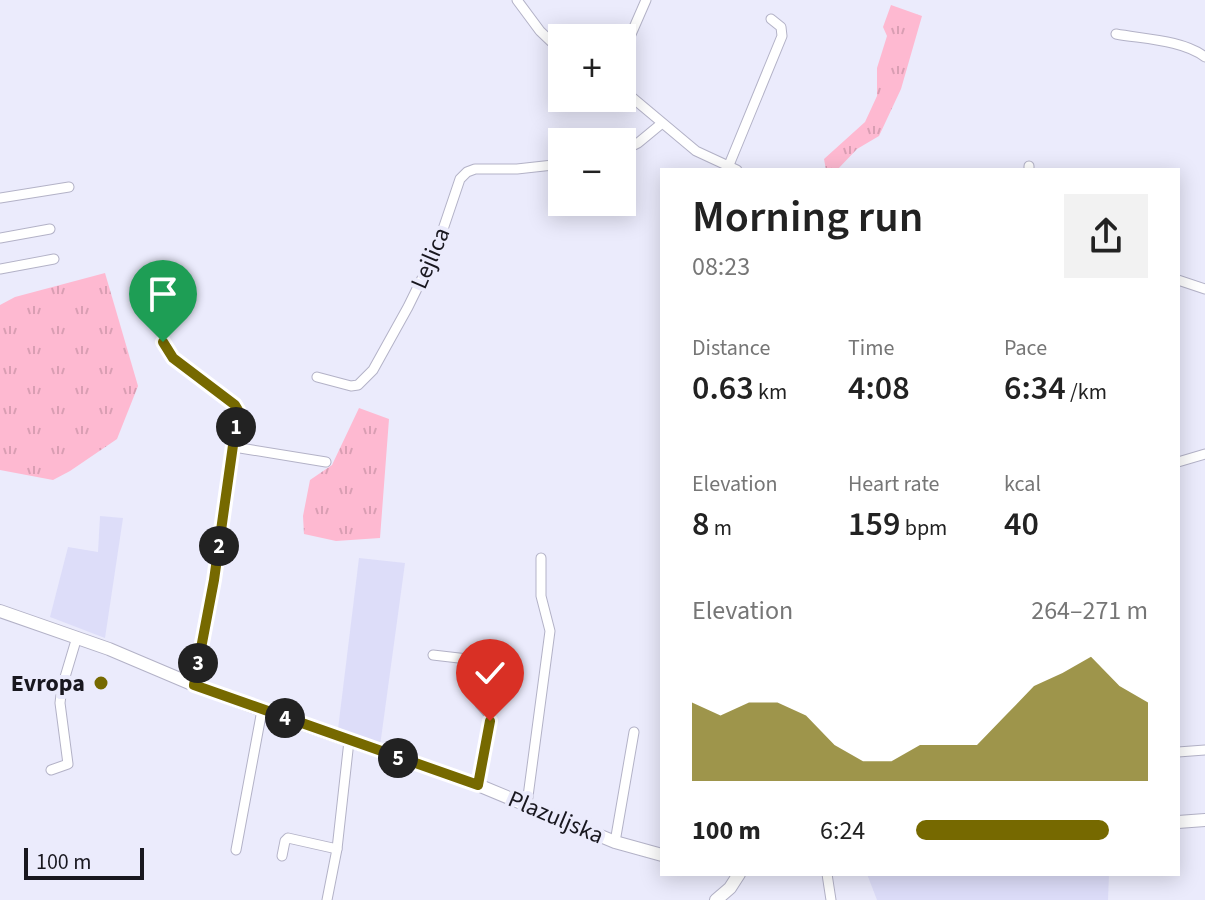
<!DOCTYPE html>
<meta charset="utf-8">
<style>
:root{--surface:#fff;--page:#f2f2f2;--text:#222;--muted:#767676;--accent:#766900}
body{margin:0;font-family:"Source Sans 3",sans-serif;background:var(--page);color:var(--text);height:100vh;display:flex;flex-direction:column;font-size:30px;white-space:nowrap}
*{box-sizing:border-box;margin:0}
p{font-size:26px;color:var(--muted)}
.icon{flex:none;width:44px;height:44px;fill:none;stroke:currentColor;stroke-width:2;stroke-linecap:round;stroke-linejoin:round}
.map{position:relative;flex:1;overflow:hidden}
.details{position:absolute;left:660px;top:168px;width:520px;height:708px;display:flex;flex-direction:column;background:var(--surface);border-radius:0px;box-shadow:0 4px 20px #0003}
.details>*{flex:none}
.fabs{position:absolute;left:548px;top:24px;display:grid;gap:16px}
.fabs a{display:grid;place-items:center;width:88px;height:88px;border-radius:0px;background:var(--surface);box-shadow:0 4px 20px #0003;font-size:40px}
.scale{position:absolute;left:24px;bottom:20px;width:120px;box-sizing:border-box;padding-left:8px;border:4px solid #18171f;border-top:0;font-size:22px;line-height:28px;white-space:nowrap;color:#18171f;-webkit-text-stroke:6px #ebebfc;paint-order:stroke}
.pin{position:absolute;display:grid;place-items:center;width:68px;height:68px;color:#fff;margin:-82px -34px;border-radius:50% 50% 50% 0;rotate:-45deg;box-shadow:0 0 8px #0007}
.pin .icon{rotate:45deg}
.km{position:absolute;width:40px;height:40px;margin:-20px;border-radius:50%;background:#222;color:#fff;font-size:22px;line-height:40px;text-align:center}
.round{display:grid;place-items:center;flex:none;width:84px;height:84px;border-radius:0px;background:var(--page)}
.headline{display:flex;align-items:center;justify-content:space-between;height:136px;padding:0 32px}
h1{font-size:44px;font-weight:600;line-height:60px}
.stats{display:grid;grid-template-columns:repeat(3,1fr);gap:12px;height:136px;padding:8px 32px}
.stats div{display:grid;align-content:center}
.stats b{font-size:34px;font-weight:600}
.stats small{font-size:22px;font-weight:400}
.stats p{font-size:22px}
.chart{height:224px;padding:16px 32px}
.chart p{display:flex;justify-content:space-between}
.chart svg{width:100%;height:144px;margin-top:8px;fill:var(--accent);opacity:.7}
ul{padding:0 32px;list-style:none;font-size:26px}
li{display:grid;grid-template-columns:128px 96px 1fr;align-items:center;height:60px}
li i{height:20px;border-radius:10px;background:var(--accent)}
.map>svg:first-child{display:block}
.built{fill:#ddddf9}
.grass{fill:url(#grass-tufts)}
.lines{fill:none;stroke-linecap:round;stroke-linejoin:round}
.street-casing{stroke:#b3b2c7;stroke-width:11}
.secondary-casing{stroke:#b3b2c7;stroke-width:14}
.street{stroke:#fff;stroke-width:9}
.secondary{stroke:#fff;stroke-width:12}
.route-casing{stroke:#fff;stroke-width:16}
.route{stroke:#766900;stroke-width:10}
.poi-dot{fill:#766900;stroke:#ebebfc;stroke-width:3}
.labels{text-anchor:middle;stroke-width:8;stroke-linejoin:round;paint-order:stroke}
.street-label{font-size:24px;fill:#18171f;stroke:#ebebfc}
.poi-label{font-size:24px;font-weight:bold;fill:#18171f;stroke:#ebebfc;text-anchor:end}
</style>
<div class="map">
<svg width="1205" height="900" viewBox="0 0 1205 900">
<defs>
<pattern id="grass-tufts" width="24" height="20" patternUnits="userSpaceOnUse" patternTransform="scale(2)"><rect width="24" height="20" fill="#feb9d1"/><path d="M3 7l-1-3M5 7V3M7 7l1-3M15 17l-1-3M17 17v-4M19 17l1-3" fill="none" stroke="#d99eb3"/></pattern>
</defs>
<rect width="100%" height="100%" fill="#ebebfc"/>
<!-- built -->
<g class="built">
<path d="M100,516L123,518L105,638L50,617L68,547L98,552Z"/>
<path d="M359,558L405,563L380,746L338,729Z"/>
<path d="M867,874H1109L1108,900H877Z"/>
</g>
<!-- grass -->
<g class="grass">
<path d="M891,5L922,16L901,89L879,136L857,149L837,170H826L824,159L865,122L877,96V68L887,36L883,27Z"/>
<path d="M105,273L138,386L117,439L70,471L53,480L0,470V305L15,297Z"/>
<path d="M359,408L389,419L380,538L336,541L304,534L303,516L310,480L332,465Z"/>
</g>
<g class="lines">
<defs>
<g id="street">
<path d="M517,0L540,31L562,52"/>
<path d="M1116,34C1143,39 1183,40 1205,57"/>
<path d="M622,55L646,0"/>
<path d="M622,89L696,151L737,170"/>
<path d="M622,151L638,143L661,124"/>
<path d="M729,165L782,36L781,27L771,19"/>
<path d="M1029,170V166"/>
<path d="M0,198L69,187"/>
<path d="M0,238L50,229"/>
<path d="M0,269L54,259"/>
<path d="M1178,280L1205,289"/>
<path d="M163,342L173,358L238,410L214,580L194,685"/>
<path d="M317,377L351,386L358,385L373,370L408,307L436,250L460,179L467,172L475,169H517L562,164"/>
<path d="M234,447L326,462"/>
<path d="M1178,462L1205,454"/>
<path d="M433,655L476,660L484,666L480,704L490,715V721L478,785"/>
<path d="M1178,752L1205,750"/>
<path d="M51,770L68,764L60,703L62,687L77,637"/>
<path d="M527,804L550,631L541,596V558"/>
<path d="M615,842L634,732"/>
<path d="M236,850L262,710"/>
<path d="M282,856L285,841L288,838L337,849"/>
<path d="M827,874L831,900"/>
<path d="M327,900L337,849L349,741"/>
</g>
<g id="secondary">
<path d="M0,611L109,649L194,685L262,710L478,785L615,842L662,855"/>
<path d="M1178,822L1205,820"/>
<path d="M716,900L730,888L739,874"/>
</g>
</defs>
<!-- street casing -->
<use href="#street" class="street-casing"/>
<!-- secondary casing -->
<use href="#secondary" class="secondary-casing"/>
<!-- street -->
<use href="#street" class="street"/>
<!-- secondary -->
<use href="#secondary" class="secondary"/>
</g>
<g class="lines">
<defs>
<path id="route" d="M163,342L173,358L235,405L238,410L214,580L194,685L478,785L490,721"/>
</defs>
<!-- route casing -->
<use href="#route" class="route-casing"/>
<!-- route -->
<use href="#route" class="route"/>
</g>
<!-- markers -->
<circle class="poi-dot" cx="101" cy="683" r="8"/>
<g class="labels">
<!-- street labels -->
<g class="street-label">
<text transform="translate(430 258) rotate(-67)" y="8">Lejlica</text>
<text transform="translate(556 817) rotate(23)" y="8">Plazuljska</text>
</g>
<!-- poi labels -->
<g class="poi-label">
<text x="85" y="691">Evropa</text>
</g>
</g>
</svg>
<div class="fabs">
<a>+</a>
<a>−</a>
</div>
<div class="scale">100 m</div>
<div class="pin" style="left:163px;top:342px;background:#1e9e55"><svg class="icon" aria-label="arrive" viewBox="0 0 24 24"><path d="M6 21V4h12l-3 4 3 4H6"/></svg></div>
<div class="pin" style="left:490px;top:721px;background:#d93025"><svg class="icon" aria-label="check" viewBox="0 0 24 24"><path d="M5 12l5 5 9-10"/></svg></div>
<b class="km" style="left:236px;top:427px">1</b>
<b class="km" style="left:219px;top:546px">2</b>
<b class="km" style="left:198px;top:663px">3</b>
<b class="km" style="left:285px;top:718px">4</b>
<b class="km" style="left:398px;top:758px">5</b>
<section class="details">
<div class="headline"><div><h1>Morning run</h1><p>08:23</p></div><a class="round"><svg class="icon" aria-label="share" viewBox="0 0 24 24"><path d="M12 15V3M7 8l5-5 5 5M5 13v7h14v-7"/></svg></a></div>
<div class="stats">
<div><p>Distance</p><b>0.63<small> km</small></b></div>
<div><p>Time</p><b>4:08</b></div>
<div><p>Pace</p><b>6:34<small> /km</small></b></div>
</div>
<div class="stats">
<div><p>Elevation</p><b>8<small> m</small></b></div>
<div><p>Heart rate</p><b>159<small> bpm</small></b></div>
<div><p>kcal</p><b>40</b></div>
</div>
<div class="chart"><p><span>Elevation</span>264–271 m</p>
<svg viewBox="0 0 160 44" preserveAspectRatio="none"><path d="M0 44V20L10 24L20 20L30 20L40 24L50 33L60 38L70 38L80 33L90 33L100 33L110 24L120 15L130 11L140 6L150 15L160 20V44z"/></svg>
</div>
<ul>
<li><b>100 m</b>6:24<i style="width:83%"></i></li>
</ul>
</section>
</div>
